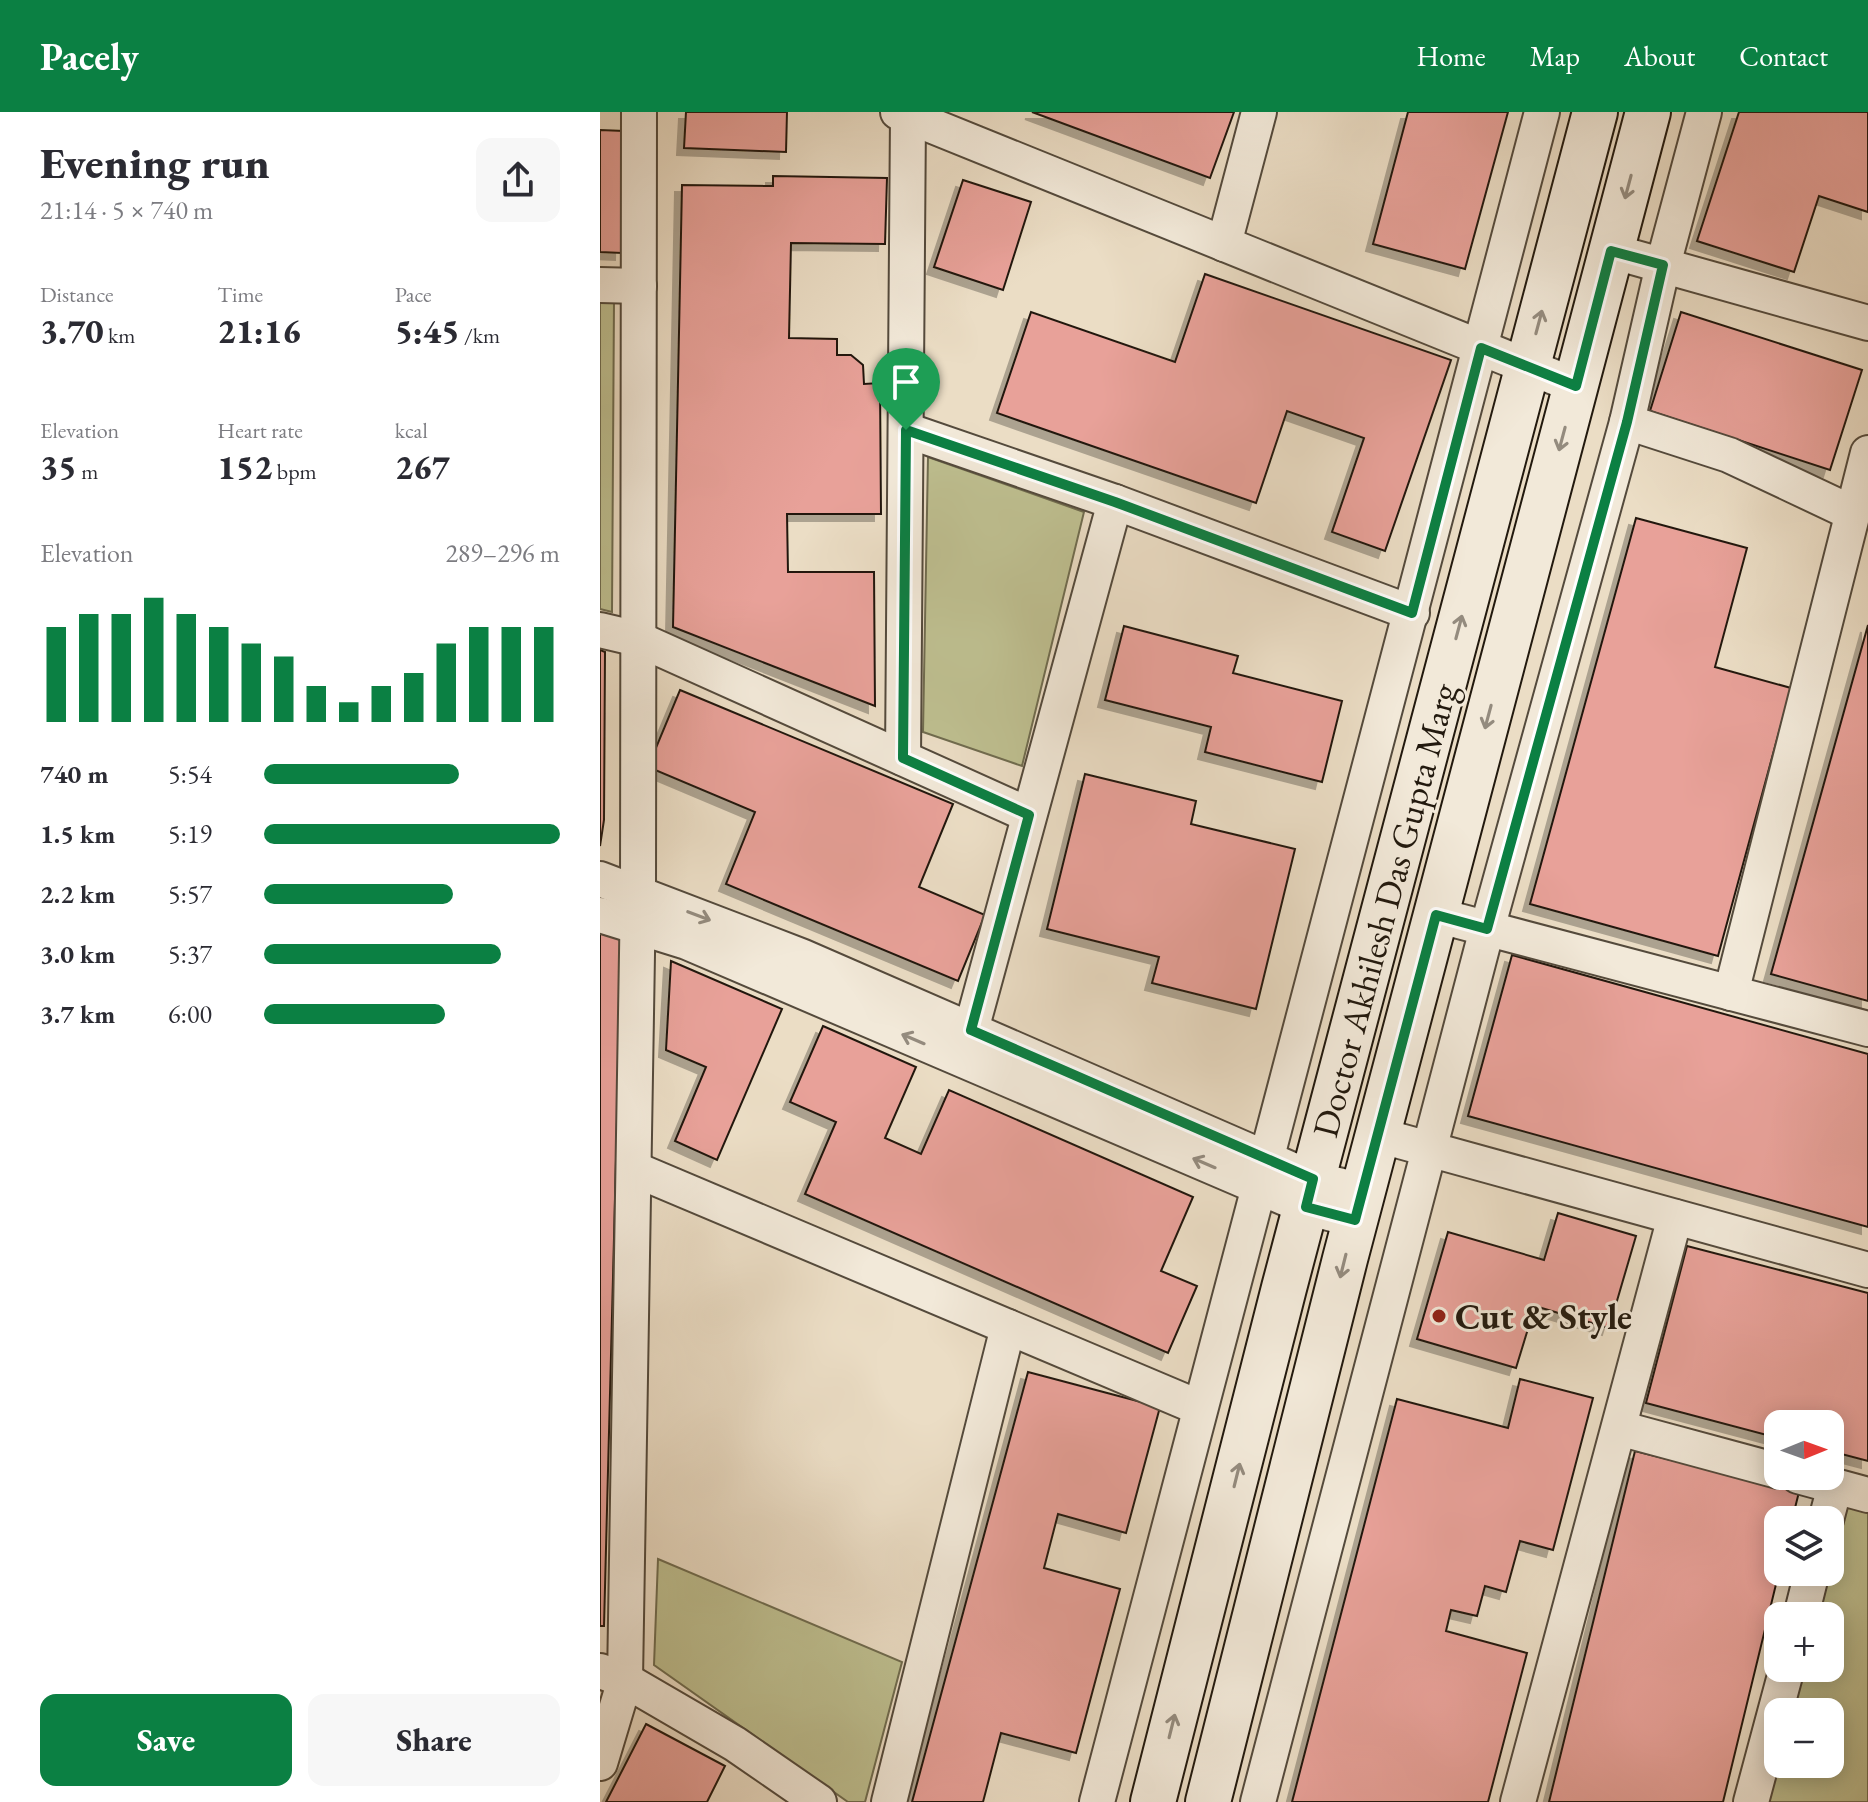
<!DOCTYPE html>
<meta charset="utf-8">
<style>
:root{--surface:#fff;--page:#f7f7f7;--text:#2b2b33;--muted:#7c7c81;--accent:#0b8043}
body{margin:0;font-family:"EB Garamond",serif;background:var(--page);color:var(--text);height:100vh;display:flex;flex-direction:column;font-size:30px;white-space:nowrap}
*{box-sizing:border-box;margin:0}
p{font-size:26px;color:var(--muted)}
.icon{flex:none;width:44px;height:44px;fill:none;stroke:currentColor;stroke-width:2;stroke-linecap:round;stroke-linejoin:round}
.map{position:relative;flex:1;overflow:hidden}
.drawer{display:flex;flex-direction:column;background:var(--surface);width:600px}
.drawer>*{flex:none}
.needle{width:52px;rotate:89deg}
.controls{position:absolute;left:1164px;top:1298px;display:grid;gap:16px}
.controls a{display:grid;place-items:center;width:80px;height:80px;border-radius:16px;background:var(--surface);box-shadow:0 4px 20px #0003;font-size:40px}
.pin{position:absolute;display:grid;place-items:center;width:68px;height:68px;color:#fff;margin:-82px -34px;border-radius:50% 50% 50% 0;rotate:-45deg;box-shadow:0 0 8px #0007}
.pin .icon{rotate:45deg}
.round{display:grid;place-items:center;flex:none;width:84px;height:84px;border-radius:16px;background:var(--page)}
.head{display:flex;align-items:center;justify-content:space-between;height:136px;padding:0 40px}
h1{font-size:44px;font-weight:800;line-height:60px}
.figures{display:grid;grid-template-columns:repeat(3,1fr);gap:12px;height:136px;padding:8px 40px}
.figures div{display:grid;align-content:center}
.figures b{font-size:34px;font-weight:800}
.figures small{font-size:22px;font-weight:400}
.figures p{font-size:22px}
.chart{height:224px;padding:16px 40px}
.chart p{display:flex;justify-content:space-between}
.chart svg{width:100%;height:144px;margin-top:8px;stroke:var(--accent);stroke-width:6}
.cta{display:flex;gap:16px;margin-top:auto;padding:16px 40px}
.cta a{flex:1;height:92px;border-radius:16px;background:var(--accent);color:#fff;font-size:32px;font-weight:800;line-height:92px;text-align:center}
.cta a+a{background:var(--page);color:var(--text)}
ul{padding:0 40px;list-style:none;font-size:26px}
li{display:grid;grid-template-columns:128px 96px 1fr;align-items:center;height:60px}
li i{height:20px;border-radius:10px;background:var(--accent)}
header{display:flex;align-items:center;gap:48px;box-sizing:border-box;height:112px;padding:0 40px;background:var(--accent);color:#fff}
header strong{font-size:38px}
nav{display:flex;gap:44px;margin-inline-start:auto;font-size:28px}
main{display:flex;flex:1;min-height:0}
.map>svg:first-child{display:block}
.green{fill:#bebf90;stroke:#706c4f;stroke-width:2}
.building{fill:#e8a199;stroke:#22190e;stroke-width:2;filter:url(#shadow)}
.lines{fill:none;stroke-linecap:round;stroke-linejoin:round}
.street-casing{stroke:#544a3c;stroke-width:38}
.secondary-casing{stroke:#22190e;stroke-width:48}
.street{stroke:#f2e9d9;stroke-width:34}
.secondary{stroke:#f2e9d9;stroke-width:44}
.oneway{stroke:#948b7e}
.route-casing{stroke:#fff;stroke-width:16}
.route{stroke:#0b8043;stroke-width:10}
.poi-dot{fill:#8f2418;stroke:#f2e9d9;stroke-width:3}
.labels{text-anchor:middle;stroke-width:6;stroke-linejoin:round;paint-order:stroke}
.street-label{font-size:36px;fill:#22190e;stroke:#f2e9d9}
.poi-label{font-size:36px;font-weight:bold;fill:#22190e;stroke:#f2e9d9;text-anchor:start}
</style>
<header>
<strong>Pacely</strong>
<nav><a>Home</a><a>Map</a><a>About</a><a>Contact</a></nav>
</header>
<main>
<section class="drawer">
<div class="head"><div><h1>Evening run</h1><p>21:14 · 5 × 740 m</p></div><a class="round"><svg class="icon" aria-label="share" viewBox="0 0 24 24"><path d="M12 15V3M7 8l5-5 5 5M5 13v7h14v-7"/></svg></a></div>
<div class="figures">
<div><p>Distance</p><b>3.70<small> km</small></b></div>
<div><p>Time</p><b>21:16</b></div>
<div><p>Pace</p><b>5:45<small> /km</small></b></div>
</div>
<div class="figures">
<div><p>Elevation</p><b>35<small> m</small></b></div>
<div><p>Heart rate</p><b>152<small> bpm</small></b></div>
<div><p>kcal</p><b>267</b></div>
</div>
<div class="chart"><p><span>Elevation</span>289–296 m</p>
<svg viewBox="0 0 160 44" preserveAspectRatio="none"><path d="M5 44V15M15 44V11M25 44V11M35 44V6M45 44V11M55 44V15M65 44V20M75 44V24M85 44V33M95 44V38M105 44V33M115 44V29M125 44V20M135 44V15M145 44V15M155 44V15"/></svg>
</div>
<ul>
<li><b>740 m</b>5:54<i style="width:66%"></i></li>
<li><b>1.5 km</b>5:19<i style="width:100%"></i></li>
<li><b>2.2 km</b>5:57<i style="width:64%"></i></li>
<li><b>3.0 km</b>5:37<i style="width:80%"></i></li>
<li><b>3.7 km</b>6:00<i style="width:61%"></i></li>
</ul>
<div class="cta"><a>Save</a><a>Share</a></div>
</section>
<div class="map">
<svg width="1268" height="1690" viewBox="0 0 1268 1690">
<defs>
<filter id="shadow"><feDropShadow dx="-7" dy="7" stdDeviation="0" flood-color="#0004"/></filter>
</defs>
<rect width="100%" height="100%" fill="#ebddc5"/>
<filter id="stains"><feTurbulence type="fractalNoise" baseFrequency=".0025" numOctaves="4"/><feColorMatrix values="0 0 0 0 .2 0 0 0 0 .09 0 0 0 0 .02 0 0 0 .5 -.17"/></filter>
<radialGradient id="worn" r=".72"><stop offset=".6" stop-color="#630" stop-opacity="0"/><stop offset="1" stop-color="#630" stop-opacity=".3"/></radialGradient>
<!-- green -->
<g class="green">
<path d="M0,188H14L12,500L0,497Z"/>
<path d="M328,345L484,400L422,654L323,620Z"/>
<path d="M1244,1394L1268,1401V1690H1168L1178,1652H1230V1600H1191L1202,1556H1230V1504H1216L1227,1460H1230V1450Z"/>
<path d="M58,1447L302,1550L265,1690H248L54,1553Z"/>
</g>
<!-- building -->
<g class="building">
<path d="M86,0H187L186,40L84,36Z"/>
<path d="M432,0H634L610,66Z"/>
<path d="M808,0H908L865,157L773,132Z"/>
<path d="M1139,0H1268V100L1219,84L1194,160L1097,129Z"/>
<path d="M0,18L24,19L22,141L0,140Z"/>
<path d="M173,64L287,66L285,132L191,131L189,226L237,227V243H251L263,253L264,272L280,271L281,402H187L188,460H274L275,594L73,515L82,73L173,74Z"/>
<path d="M363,68L431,90L403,178L334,155Z"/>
<path d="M605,162L851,248L785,439L732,420L764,326L687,299L656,391L397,301L431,200L575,250Z"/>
<path d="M1081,200L1262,258L1230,358L1050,299Z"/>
<path d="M1036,406L1147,436L1115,555L1191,576L1118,844L930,792Z"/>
<path d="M1268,513V889L1171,862Z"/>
<path d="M524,514L638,544L633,561L742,589L722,670L605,640L611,615L505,588Z"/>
<path d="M0,538L5,540L4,708L0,734Z"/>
<path d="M80,578L353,692L319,775L385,803L358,869L126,772L155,700L48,655Z"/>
<path d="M485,662L596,689L591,712L695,737L656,897L552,871L559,845L447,817Z"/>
<path d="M0,817H22L4,1514H0Z"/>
<path d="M912,843L1268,942V1115L868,1004Z"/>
<path d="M71,849L182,897L117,1048L75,1029L106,955L66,938Z"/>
<path d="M223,914L316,955L285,1026L321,1042L349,978L593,1085L561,1159L597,1174L568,1241L205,1082L236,1010L190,990Z"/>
<path d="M958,1101L1036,1124L1009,1216L935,1194L916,1256L817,1227L848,1120L944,1148Z"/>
<path d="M1087,1134L1268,1181V1349L1230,1339V1312H1178V1326L1046,1291Z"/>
<path d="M428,1260L560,1295L526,1421L458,1402L444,1456L520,1477L476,1641L401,1621L383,1690H312Z"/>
<path d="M920,1267L993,1286L953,1438L920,1429L906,1480L885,1474L877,1504L851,1498L846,1519L927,1541L888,1690H692L797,1287L908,1316Z"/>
<path d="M1035,1339L1199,1380L1192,1408H1178L1179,1460L1123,1690H949Z"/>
<path d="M46,1612L125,1654L107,1690H6Z"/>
</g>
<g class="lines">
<defs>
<g id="street">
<path d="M298,0L976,274"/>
<path d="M624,132L659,0"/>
<path d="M1011,139L1268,211"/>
<path d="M0,173L39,174"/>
<path d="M1027,310L1129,343L1252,401"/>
<path d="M306,318L515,390L812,501"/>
<path d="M0,518L38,527L429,703"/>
<path d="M303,646L308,4"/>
<path d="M0,767L201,844L713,1067L763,1079"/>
<path d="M0,803L87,830L706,1095L755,1108"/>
<path d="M836,803L1268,917"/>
<path d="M1131,881L1268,341"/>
<path d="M365,940L515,390"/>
<path d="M778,1023L1268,1158"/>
<path d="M34,1057L600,1296"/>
<path d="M1019,1316L1178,1359"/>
<path d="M1198,1364L1268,1383"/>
<path d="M1226,1408L1235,1374"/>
<path d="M1201,1504L1212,1460"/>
<path d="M0,1559L25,1568L135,1632L219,1690"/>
<path d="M0,1651L25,1568L38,781L39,0"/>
<path d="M289,1690L408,1215"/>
<path d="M497,1690L942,0"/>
<path d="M658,1690L887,817L1027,310L1063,153L1104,0"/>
<path d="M918,1690L1075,1105"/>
<path d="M1151,1690L1187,1556"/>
</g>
<g id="secondary">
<path d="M553,1690L684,1176L995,0"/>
<path d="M608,1690L745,1147L1048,0"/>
</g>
</defs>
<!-- street casing -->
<use href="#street" class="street-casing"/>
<!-- secondary casing -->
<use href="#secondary" class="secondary-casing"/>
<!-- street -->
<use href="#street" class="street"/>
<!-- secondary -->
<use href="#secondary" class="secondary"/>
</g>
<!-- one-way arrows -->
<defs><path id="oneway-shaft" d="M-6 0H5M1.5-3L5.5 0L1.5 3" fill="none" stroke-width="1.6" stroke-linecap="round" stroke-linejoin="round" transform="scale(2)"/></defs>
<g class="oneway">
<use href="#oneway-shaft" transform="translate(1028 75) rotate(105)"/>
<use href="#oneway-shaft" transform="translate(939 210) rotate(-75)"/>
<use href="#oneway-shaft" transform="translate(962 327) rotate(105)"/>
<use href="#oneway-shaft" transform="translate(859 515) rotate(-75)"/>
<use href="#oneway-shaft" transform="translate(888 605) rotate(105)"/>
<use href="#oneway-shaft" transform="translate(99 804) rotate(21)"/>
<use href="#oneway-shaft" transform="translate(313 927) rotate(-157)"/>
<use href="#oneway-shaft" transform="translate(604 1051) rotate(-157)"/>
<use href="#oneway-shaft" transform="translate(743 1154) rotate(104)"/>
<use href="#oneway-shaft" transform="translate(637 1363) rotate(-76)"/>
<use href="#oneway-shaft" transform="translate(572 1614) rotate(-76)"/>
</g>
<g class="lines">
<defs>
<path id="route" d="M1011,139L1063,153L1027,310L887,817L836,803L755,1108L706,1095L713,1067L371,918L429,703L303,646L306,318L515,390L812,501L881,236L976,274Z"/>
</defs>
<!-- route casing -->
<use href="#route" class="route-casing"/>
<!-- route -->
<use href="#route" class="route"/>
</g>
<!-- markers -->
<circle class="poi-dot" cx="839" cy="1204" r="8"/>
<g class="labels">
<!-- street labels -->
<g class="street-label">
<text transform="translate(784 798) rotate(-75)" y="13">Doctor Akhilesh Das Gupta Marg</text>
</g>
<!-- poi labels -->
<g class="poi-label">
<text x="855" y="1217">Cut &amp; Style</text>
</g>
</g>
<rect width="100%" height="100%" filter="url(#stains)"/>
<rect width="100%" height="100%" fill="url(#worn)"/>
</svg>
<div class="controls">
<a><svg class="needle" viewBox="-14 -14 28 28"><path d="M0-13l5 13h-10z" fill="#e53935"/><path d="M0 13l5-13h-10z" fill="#7c7c81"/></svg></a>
<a><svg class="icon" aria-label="layers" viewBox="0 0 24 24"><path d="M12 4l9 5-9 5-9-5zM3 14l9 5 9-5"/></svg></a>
<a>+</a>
<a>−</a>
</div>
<div class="pin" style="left:306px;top:318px;background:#1e9e55"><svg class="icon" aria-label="arrive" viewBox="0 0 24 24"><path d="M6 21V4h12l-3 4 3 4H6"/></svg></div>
</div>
</main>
